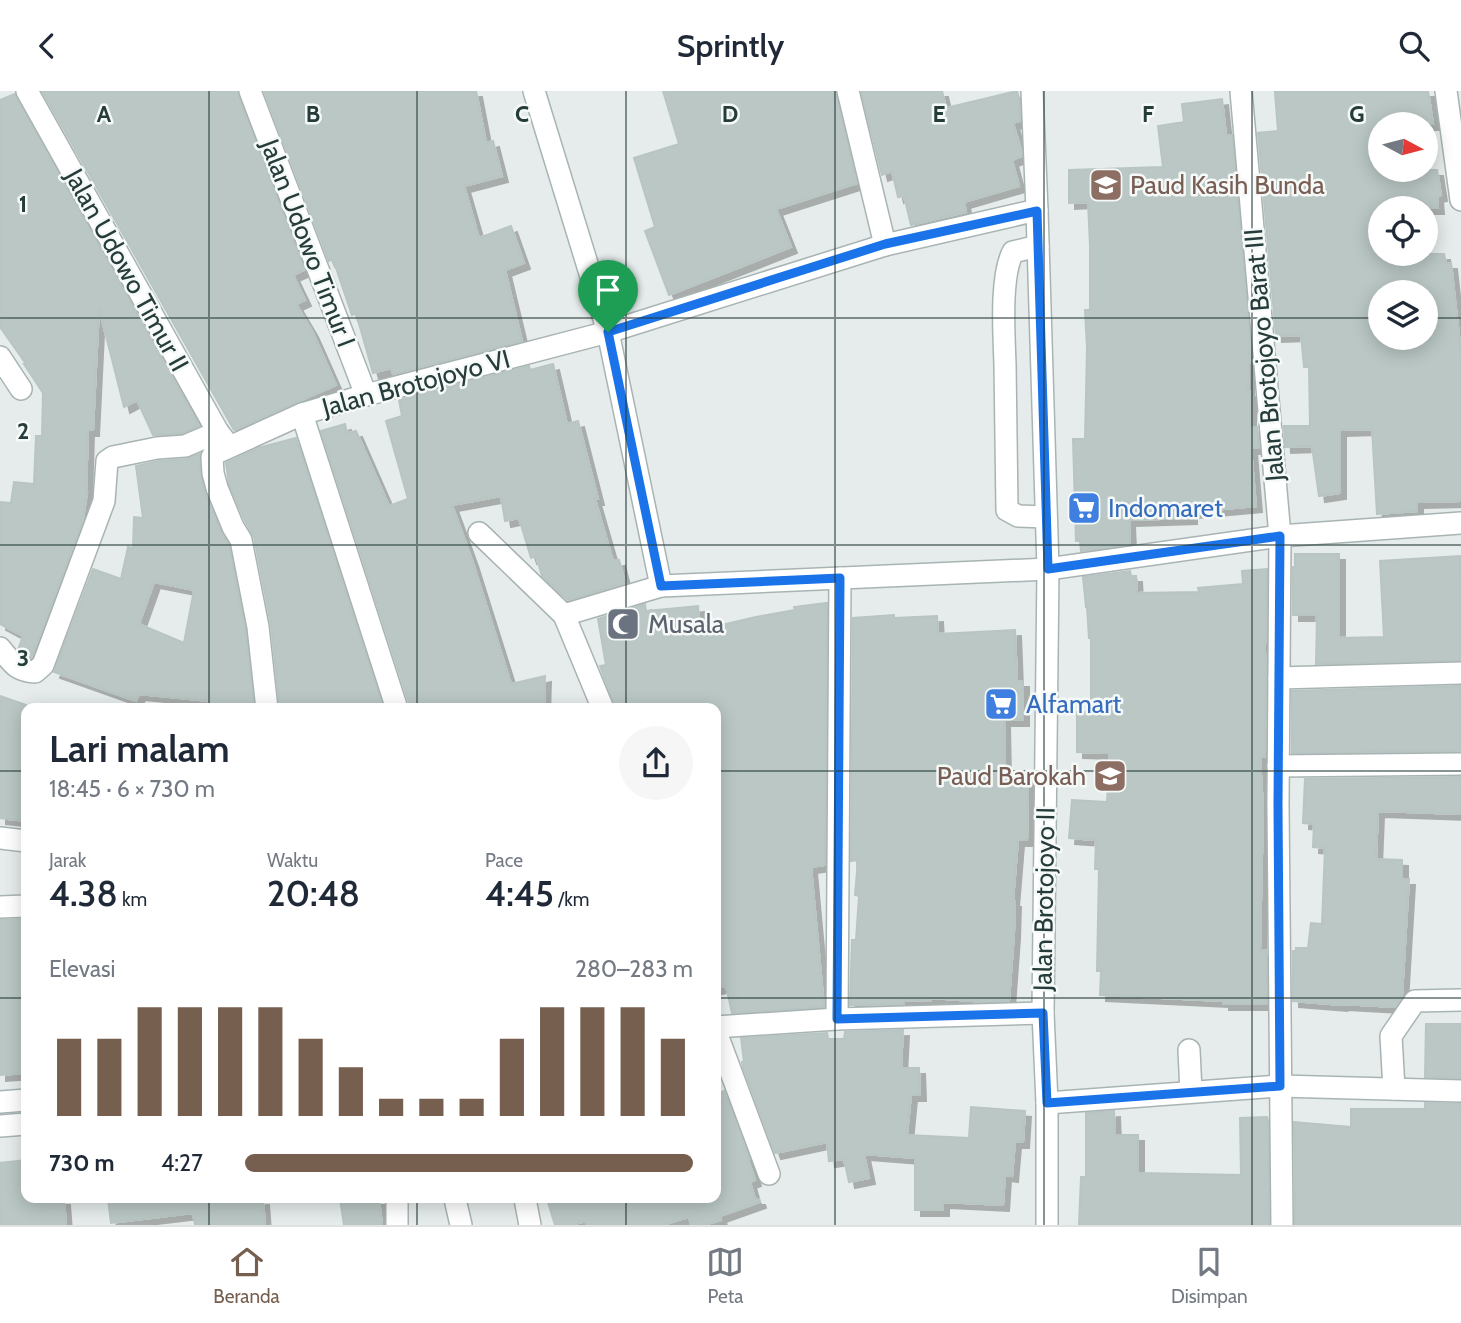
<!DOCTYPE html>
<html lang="id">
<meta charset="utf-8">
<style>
:root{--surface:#fff;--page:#f6f6f7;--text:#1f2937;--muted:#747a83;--line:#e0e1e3;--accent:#775f4f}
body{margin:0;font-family:Cabin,sans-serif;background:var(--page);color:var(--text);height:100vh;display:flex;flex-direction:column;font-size:26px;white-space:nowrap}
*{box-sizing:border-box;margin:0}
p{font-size:23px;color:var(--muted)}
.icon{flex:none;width:38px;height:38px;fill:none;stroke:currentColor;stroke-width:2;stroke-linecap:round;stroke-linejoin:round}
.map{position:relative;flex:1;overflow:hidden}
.drawer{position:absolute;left:21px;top:612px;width:700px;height:500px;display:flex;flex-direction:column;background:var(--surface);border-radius:14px;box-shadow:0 4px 18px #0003}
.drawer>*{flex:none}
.needle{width:46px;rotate:97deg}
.buttons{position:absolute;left:1368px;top:21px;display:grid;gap:14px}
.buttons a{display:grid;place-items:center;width:70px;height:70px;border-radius:50%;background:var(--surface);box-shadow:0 4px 18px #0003;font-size:35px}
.pin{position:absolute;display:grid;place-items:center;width:60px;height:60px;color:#fff;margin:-72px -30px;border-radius:50% 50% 50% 0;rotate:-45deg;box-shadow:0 0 7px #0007}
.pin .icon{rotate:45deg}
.round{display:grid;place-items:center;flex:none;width:74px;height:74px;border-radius:37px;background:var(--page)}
.overview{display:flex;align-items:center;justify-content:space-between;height:119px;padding:0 28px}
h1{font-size:38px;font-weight:600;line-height:52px}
.stats{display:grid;grid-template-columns:repeat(3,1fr);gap:10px;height:119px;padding:7px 28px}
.stats div{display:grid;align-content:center}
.stats b{font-size:35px;font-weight:600}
.stats small{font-size:19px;font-weight:400}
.stats p{font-size:19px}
.chart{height:196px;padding:14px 28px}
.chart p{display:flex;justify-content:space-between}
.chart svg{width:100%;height:126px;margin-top:7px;stroke:var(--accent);stroke-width:6}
ul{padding:0 28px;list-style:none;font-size:23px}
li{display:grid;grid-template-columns:112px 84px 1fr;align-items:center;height:52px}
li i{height:18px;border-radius:9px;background:var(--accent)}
header{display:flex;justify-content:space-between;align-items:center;height:91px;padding:0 28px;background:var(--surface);font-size:32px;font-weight:600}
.tabs{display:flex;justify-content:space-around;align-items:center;height:98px;border-top:2px solid var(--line);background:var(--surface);font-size:19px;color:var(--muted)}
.tabs a{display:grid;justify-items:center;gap:4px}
.tabs .on{color:var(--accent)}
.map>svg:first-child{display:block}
.building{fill:#bac7c4;stroke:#b8c5c3;stroke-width:2;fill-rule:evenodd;filter:url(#shadow)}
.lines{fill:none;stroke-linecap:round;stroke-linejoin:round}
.minor-casing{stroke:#a8b4b3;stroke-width:24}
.minor{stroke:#fff;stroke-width:21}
.route-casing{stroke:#fff;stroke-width:14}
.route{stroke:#1a73e8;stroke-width:9}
.grid{fill:none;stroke:#263c3b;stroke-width:2;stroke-opacity:0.55}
.labels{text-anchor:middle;stroke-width:5;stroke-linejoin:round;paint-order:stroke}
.education-label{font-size:26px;fill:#785e54;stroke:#f5f9f8;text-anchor:start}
.street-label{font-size:26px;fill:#263c3b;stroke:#f5f9f8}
.shop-label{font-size:26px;fill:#366cbe;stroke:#f5f9f8;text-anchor:start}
.worship-label{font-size:26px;fill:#5b616d;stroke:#f5f9f8;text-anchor:start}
.grid-label{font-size:23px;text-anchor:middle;font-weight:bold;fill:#263c3b;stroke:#f5f9f8;stroke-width:5;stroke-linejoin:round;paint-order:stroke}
</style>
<header><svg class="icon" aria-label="back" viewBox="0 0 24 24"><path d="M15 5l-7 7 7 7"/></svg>Sprintly<svg class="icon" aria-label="search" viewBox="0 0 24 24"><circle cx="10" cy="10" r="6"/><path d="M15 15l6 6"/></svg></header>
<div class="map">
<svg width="1461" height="1134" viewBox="0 0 1461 1134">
<defs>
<filter id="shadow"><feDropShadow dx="6" dy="6" stdDeviation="0" flood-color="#0004"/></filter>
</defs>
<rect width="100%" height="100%" fill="#e5eceb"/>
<!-- building -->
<g class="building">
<path d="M42,0H237L304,179L293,184L305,209L296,213L312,240L336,294L234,339Z"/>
<path d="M264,0H476L486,52L493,50L502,85L464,95L479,147L511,135L524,172L505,179L522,250L393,283L391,277L373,282L356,222L352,224L333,168L329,170Z"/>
<path d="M663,0H835L857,92L776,118L791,156L669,204L645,140L655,136L634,67L679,53Z"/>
<path d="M861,0H942L946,17L1017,0L1019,9L1020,30L1013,32L1021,59L1022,65L1012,69L1019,95L964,111L966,121L911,134L904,105L898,106L892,80L882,84Z"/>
<path d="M1293,0H1428L1433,33H1381V79H1437L1441,104L1437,105L1438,117H1381V163H1444L1446,172H1451L1461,263V410L1417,411V420L1377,423L1372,338L1340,339V402L1319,405L1312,355L1285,356L1284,335H1310L1309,276H1304L1301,244L1276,245L1258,42L1278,40L1275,1ZM1381,201H1426V247H1381Z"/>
<path d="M15,3L199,335L182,342L153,344L137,309L124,316L99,217L93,339H88L86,402H87L83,428L31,567L25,565L18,559L23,545L0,533V411L11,412L14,391L34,393L36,345H42L43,302L24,273H26L0,236V9Z"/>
<path d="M1222,8L1226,44H1232L1250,248L1248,300H1250V336H1257L1259,357H1251L1256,415L1191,421V427L1129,429L1130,453L1081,460L1080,450H1076L1073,348H1085L1087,257L1085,219H1090V155L1088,111L1069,112V79L1163,76L1158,35L1184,31L1182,13Z"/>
<path d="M553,273L567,333L578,330L598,408H595L613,470L619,469L625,492L568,509L542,485L536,465L531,467L519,427L505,430L501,405L452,414L472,469L511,593L545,585L544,618H419L417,611L409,612L321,340L345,333L347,342L356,340L389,415L408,408L386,330L402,325L399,309L529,275L530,279Z"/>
<path d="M296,347L383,616L370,618H280L271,534L254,446L245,430L229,393L226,372L258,357Z"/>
<path d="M200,363V383L204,400L221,441L229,454L245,538L254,618H208L209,610L139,603L136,610L54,581L93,478L121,488L128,456L133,457L134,426L143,427L136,375L159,370L186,368ZM154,491L194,499L184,552L139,533Z"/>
<path d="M1295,463H1339V547L1384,546L1380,470L1460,465L1461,569L1316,573L1317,524H1293V476H1295Z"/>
<path d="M1267,478L1266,552H1264L1266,570L1265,666H1260L1263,717L1260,859H1266L1267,913H1223V910L1100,904L1101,880H1097L1099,778H1095L1096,749L1069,747L1072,709L1107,711L1110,662L1077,661V621H1091V547H1089L1087,516H1086L1083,486L1130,480L1131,485H1136L1137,502L1199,501L1198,497L1243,493L1242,480Z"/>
<path d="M827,512L825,774L811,776L824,916L732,922L726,895L716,897V618H616L601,578L600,575L606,574L598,528L645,513L646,520L698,515L700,539L756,526L795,519L794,516Z"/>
<path d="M894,524V527L937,525L938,543L1015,539L1017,590H1023V629H1004L1005,681L1027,680L1028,705L1027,749H1018L1013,810H1015L1014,842L1009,910L986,911L931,907V910L904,909V913L850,914L852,849H856L859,805L855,804L858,769L851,770L853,527Z"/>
<path d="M1460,595L1461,660L1292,662V600Z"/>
<path d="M0,605L26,614V730L0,727Z"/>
<path d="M1461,686V723L1378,720L1376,768L1402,769V788H1409L1402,905L1395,916L1341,913V914L1293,910V860H1296V857H1308L1311,832L1322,833L1325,757L1313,756L1314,733L1303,732L1305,688Z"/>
<path d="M26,828V982L0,984V829Z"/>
<path d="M1426,933H1461V987L1425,986Z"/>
<path d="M903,939L901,977H919L920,1004H911L907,1044L969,1047L971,1016L1025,1020L1023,1051H1015L1012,1085L1005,1084L1003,1114L943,1111V1119H915V1067L864,1063L869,1087L849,1091L844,1068L829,1070L827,1051L775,1062L743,976L742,971H744L741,947L827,942L828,948H844L845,941Z"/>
<path d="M724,1000L749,1068H748L755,1089L750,1091L755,1108H759L760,1111L720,1125L721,1129L704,1134H691L689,1126L662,1134H587L586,1130L571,1134H555L547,1108H716V1004Z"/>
<path d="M1425,1012L1461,1013V1134H1295L1294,1031L1351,1036V1018H1425Z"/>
<path d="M1114,1020L1115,1044H1138V1082L1241,1084L1240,1027L1267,1026L1268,1029L1269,1134H1079L1081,1086H1086V1022Z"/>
<path d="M26,1069V1108H64L66,1134H0V1072Z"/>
<path d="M108,1108H218V1111L263,1108L265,1134H195L193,1122L111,1132Z"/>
<path d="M340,1108H379L382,1134H344Z"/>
</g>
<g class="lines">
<defs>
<g id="minor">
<path d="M27,0L218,341L229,355"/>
<path d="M250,0L366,304"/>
<path d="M534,0L608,241L661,495"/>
<path d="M848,0L885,154"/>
<path d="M1032,0L1037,119L1048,478L1043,922L1047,1012V1134"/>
<path d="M1241,0L1280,445L1278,714L1282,1134"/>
<path d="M1446,0L1461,109"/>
<path d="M1038,155L1013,161C1000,185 1004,244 1005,273C1006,322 1006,370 1007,419L1018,425L1046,426"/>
<path d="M0,266L21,298"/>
<path d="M302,323L397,618"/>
<path d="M479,442L564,524L603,618"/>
<path d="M564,524L661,495L1048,478L1280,445L1461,432"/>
<path d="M0,557C12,571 15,580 35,581L43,574L104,410L107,370L113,366L157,357L185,355L218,341"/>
<path d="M1279,587L1461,582"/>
<path d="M267,618L258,536L241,449L233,436L217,397L213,382L212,366L214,363L302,323L366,304L608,241L885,154L1037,119"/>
<path d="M1278,675L1461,673"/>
<path d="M0,747L26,750"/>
<path d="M0,816L26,815"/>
<path d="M837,928L840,487"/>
<path d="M716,936L837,928L1043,922"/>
<path d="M716,941L769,1083"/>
<path d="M1189,959L1191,1001"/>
<path d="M1394,998L1391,945L1415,910L1461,909"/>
<path d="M0,1011L26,1009"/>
<path d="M1047,1012L1280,995L1461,1000"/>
<path d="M0,1035L26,1033"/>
<path d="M397,1108V1134"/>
<path d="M455,1108L461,1134"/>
<path d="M525,1108L530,1134"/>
</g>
</defs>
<!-- minor casing -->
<use href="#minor" class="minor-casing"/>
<!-- minor -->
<use href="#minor" class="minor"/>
</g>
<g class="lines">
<defs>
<path id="route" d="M1037,120L1048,478L1280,445L1278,714L1280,995L1047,1012L1043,922L837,928L840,487L661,495L608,241L885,153Z"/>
</defs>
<!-- route casing -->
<use href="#route" class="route-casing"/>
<!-- route -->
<use href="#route" class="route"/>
</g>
<!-- grid -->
<path class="grid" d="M209,0V618M417,0V618M626,0V618M835,0V1134M1044,0V1134M1252,0V1134M0,227H1381M1426,227H1461M0,454H1461M0,680H26M716,680H1461M0,907H26M716,907H1461M209,1108V1134M417,1108V1134M626,1108V1134"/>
<!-- icons -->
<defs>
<symbol id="school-square" viewBox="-11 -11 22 22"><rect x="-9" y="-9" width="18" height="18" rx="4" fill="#8d6e63" stroke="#f5f9f8"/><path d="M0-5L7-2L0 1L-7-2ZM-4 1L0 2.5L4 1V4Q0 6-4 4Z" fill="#fff"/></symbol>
<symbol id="supermarket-square" viewBox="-11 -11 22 22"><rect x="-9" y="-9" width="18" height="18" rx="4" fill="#3f7fe0" stroke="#f5f9f8"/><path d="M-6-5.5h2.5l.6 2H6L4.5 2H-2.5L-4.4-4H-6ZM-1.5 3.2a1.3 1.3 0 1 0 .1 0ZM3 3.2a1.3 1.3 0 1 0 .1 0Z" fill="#fff"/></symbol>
<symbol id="mosque-square" viewBox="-11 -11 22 22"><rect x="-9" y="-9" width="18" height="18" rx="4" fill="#6b7280" stroke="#f5f9f8"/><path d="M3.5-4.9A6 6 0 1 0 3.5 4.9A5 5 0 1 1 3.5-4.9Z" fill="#fff"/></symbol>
</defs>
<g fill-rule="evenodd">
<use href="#school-square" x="1087" y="75" width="38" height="38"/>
<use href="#supermarket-square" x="1065" y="398" width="38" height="38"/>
<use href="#mosque-square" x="604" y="514" width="38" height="38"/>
<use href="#supermarket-square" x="982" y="594" width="38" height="38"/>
<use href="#school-square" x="1091" y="666" width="38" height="38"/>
</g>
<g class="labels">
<!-- education labels -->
<g class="education-label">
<text x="1130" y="103">Paud Kasih Bunda</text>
<text x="1086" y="694" text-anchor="end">Paud Barokah</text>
</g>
<!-- street labels -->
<g class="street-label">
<text transform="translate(308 152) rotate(69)" y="9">Jalan Udowo Timur I</text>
<text transform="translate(127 179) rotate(61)" y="9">Jalan Udowo Timur II</text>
<text transform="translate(1264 264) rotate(-95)" y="9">Jalan Brotojoyo Barat III</text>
<text transform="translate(416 292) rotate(-15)" y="9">Jalan Brotojoyo VI</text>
<text transform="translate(1044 808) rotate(-89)" y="9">Jalan Brotojoyo II</text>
</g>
<!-- shop labels -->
<g class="shop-label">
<text x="1108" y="426">Indomaret</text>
<text x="1026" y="622">Alfamart</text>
</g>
<!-- worship labels -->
<g class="worship-label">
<text x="648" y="542">Musala</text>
</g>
</g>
<g class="grid-label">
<text x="104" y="31">A</text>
<text x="313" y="31">B</text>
<text x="522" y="31">C</text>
<text x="730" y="31">D</text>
<text x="939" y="31">E</text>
<text x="1148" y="31">F</text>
<text x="1357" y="31">G</text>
<text x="23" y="121">1</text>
<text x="23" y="348">2</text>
<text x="23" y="575">3</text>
</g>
</svg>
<div class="buttons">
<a><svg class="needle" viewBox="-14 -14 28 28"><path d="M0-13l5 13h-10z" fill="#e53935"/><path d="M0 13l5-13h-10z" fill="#747a83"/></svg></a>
<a><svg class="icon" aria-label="locate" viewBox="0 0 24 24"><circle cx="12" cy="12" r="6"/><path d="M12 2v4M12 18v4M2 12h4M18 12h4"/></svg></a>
<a><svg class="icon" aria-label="layers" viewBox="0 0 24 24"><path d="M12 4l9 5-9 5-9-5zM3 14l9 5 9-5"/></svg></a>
</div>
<div class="pin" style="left:608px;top:241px;background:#1e9e55"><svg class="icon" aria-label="arrive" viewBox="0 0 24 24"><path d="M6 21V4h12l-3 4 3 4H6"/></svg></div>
<section class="drawer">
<div class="overview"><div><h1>Lari malam</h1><p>18:45 · 6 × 730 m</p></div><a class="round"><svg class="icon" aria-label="share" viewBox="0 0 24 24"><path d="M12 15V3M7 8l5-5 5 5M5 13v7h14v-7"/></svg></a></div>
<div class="stats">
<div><p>Jarak</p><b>4.38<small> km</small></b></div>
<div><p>Waktu</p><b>20:48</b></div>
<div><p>Pace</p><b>4:45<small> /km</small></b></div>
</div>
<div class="chart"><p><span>Elevasi</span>280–283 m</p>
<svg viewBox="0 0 160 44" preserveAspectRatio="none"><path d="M5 44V17M15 44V17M25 44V6M35 44V6M45 44V6M55 44V6M65 44V17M75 44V27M85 44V38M95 44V38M105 44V38M115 44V17M125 44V6M135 44V6M145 44V6M155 44V17"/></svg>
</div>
<ul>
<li><b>730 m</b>4:27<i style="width:100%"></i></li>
</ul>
</section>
</div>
<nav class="tabs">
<a class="on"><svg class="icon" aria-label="home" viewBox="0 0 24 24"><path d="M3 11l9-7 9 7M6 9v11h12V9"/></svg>Beranda</a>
<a><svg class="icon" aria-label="map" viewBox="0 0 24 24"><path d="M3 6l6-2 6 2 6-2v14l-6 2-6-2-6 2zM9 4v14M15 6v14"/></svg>Peta</a>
<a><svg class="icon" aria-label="saved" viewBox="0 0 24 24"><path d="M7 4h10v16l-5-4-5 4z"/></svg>Disimpan</a>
</nav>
